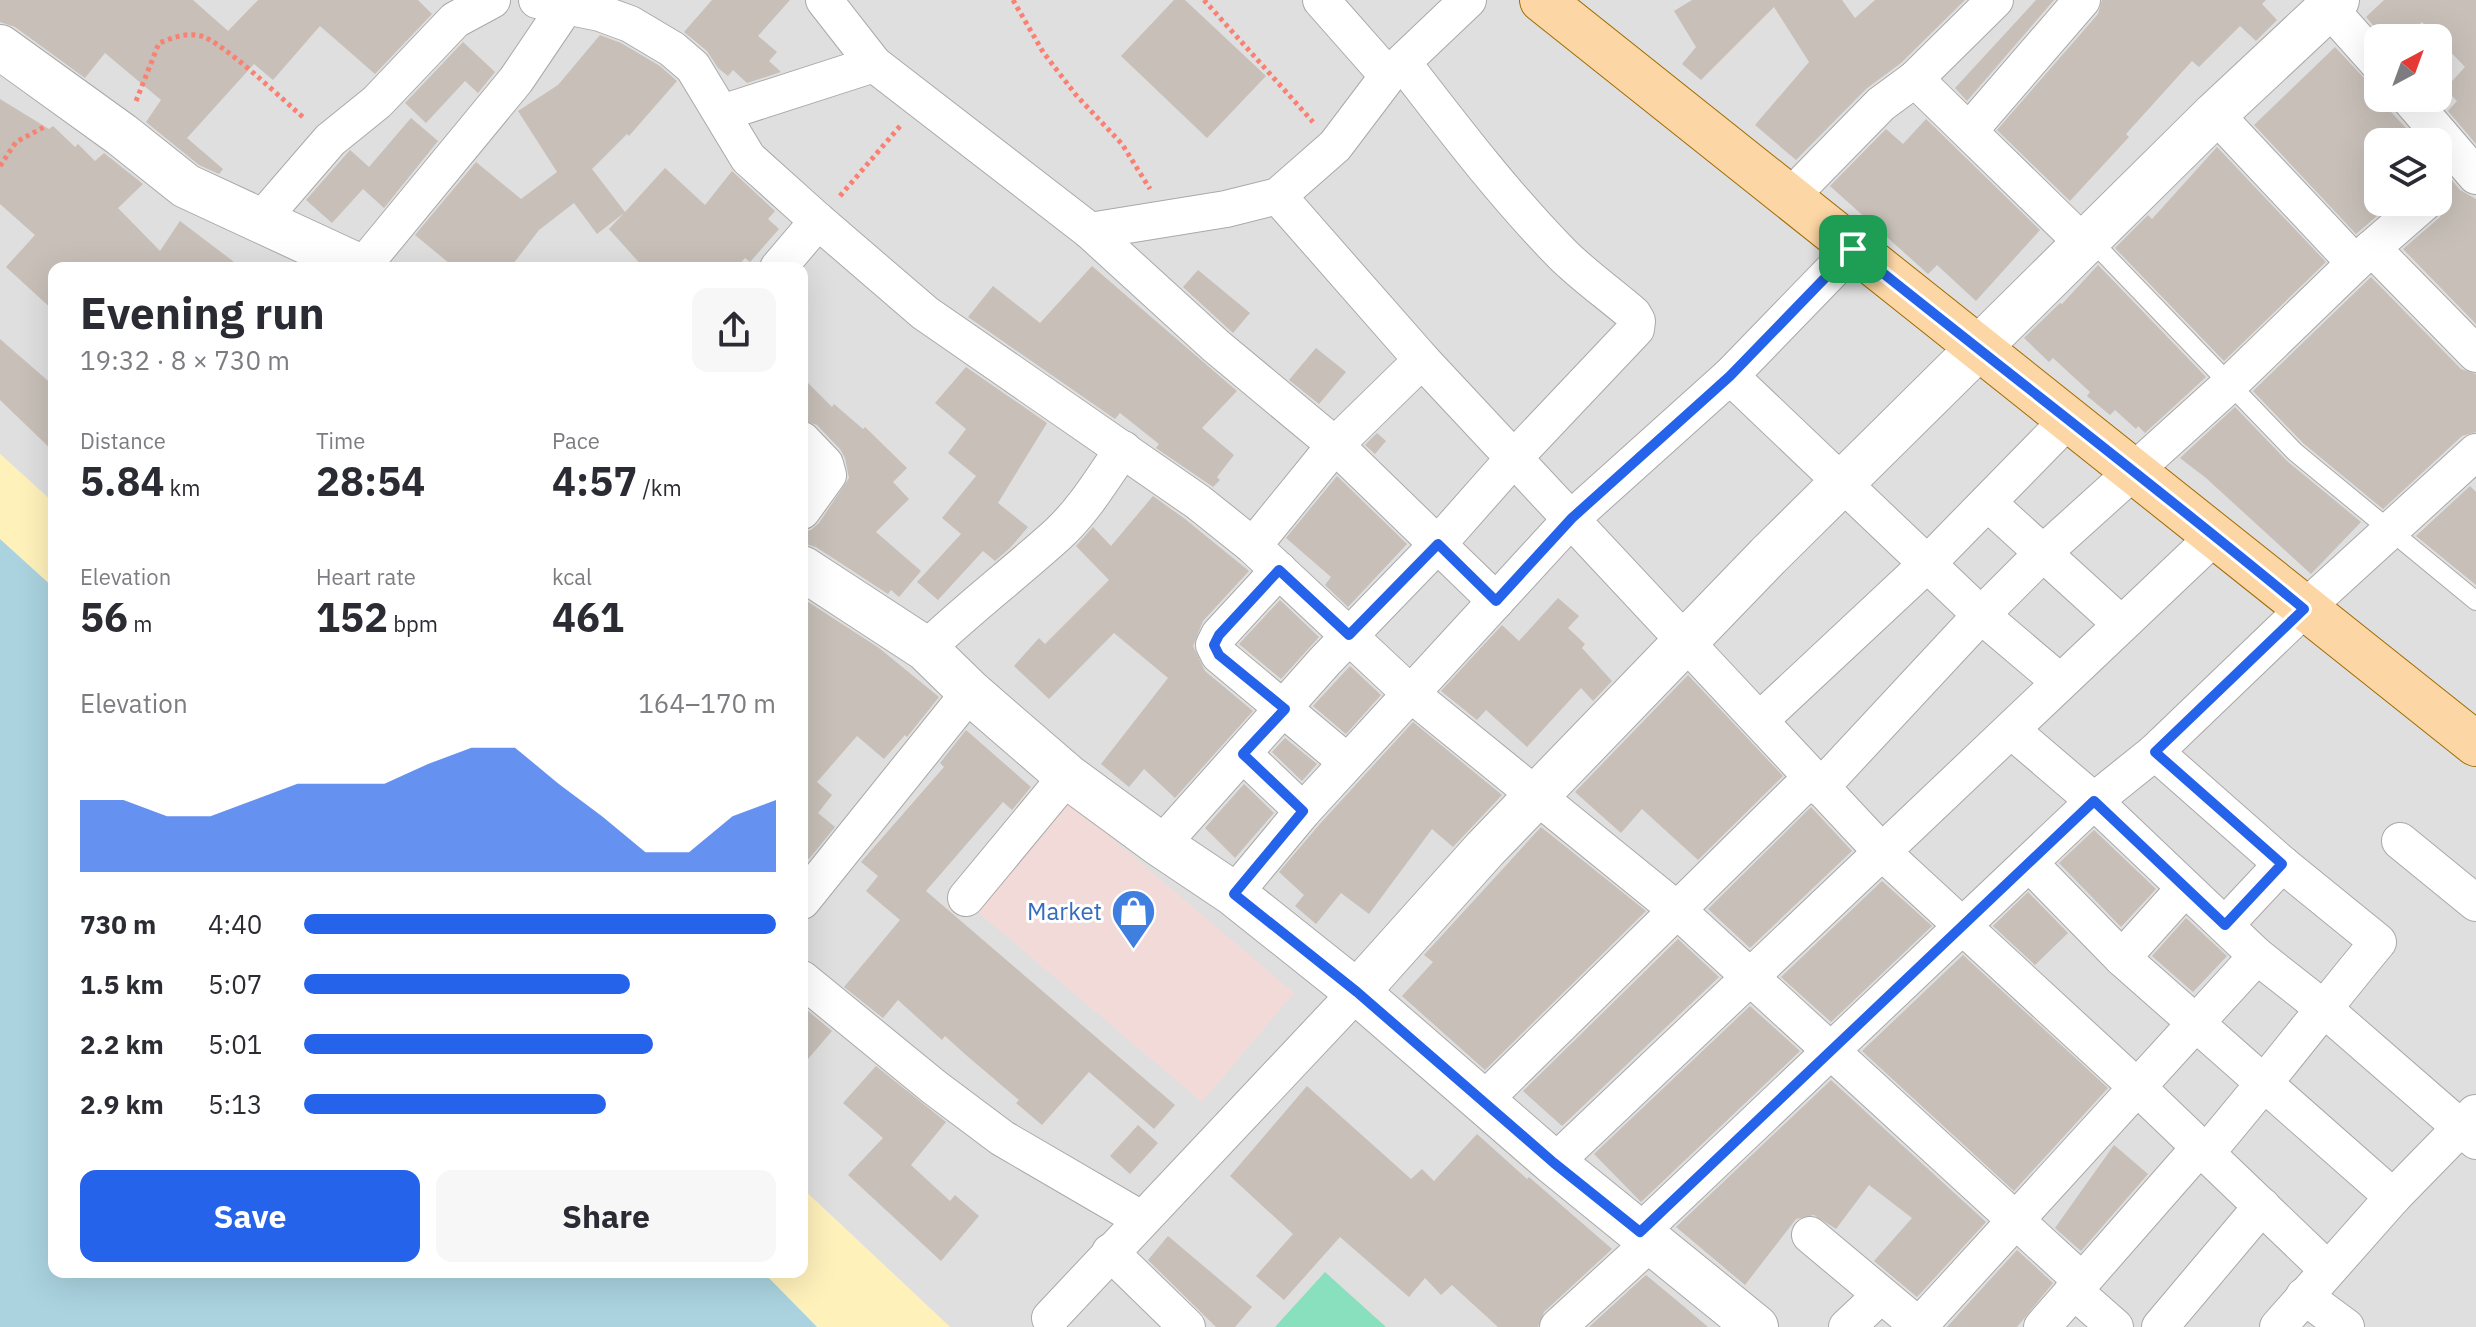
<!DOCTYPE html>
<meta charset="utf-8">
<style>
:root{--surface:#fff;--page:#f7f7f7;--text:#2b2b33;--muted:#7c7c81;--accent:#2563eb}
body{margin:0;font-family:"IBM Plex Sans",sans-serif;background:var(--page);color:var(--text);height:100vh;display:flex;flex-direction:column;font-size:30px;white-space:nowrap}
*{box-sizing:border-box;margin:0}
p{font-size:26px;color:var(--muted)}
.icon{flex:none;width:44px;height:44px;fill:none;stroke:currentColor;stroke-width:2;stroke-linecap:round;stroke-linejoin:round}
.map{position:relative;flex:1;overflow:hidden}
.sheet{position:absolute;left:48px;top:262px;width:760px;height:1016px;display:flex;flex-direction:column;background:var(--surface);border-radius:16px;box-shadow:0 8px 32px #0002}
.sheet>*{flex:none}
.needle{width:52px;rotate:41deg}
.controls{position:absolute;left:2364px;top:24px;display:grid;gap:16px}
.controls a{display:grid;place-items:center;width:88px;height:88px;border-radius:16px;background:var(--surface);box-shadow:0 8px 32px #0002;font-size:40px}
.pin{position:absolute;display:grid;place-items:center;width:68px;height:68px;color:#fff;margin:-34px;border-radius:16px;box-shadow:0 4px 12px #0006}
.round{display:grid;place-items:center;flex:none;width:84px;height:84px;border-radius:16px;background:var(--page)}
.summary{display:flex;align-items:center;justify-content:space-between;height:136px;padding:0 32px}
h1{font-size:44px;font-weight:800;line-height:60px}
.figures{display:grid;grid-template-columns:repeat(3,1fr);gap:12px;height:136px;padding:8px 32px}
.figures div{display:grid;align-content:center}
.figures b{font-size:40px;font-weight:800}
.figures small{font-size:22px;font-weight:400}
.figures p{font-size:22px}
.chart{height:224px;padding:16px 32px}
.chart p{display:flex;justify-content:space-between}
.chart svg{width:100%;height:144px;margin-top:8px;fill:var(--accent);opacity:.7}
.cta{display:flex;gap:16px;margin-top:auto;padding:16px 32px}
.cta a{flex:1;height:92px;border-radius:16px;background:var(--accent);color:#fff;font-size:32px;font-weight:800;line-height:92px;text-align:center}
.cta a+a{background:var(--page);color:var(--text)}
ul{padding:0 32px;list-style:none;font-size:26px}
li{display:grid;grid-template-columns:128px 96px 1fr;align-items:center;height:60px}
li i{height:20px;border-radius:10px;background:var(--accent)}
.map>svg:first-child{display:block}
.residential{fill:#e0dfdf;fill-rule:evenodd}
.commercial{fill:#f2dad9}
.sand{fill:#fff1ba}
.pitch{fill:#88e0be}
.water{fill:#aad3df}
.building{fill:#c7bfb8}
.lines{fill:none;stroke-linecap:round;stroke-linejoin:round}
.service-casing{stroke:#a9a9a9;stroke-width:20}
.minor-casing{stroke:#a9a9a9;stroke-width:38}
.tertiary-casing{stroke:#a9a9a9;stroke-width:46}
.primary-casing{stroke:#a06b00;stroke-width:46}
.path{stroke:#fa8072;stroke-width:5;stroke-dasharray:4 4;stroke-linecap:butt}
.service{stroke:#fff;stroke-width:18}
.minor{stroke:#fff;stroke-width:36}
.tertiary{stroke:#fff;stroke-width:44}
.primary{stroke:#fcd6a4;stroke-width:44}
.route-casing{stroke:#fff;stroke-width:16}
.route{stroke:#2563eb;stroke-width:10}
.labels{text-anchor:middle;stroke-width:6;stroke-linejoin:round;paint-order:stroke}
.shop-label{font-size:24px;fill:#366cbe;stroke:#fff;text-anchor:end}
</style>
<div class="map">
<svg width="2476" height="1327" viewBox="0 0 2476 1327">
<rect width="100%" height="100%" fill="#f2efe9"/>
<!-- residential -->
<path class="residential" d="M0,0H2476V1327H950L802,1188V268H54V503L0,454ZM2378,38H2438V98H2378ZM2378,142H2438V202H2378Z"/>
<!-- commercial -->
<path class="commercial" d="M1066,799L1294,993L1202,1102L973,908Z"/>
<!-- sand -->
<g class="sand">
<path d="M0,454L54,503V588L0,539Z"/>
<path d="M802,1188L950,1327H817L763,1272H802Z"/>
</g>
<!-- pitch -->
<path class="pitch" d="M1325,1272L1386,1327H1275Z"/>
<!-- water -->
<path class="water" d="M0,539L54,588V1272H763L817,1327H0Z"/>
<!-- building -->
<g class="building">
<path d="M0,0H193L228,31L258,0H418L432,14L375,74L320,26L273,80L254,64L187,138L223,169L219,174L199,165L146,122L161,100L105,53L85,78L15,27L0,22Z"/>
<path d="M712,0H790L758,36L777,52L769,61L781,72L747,83L733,70L728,76L718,68L707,51L684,32Z"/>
<path d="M1174,0H1185L1266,76L1207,138L1121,56Z"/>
<path d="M1692,0H1842L1855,18L1875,0H1965L1901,63L1866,89L1796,160L1755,125L1809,62L1774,7L1701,80L1682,64L1696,47L1674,11Z"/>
<path d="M2036,0H2054L1967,101L1955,88Z"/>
<path d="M2102,0H2266L2262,4L2277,20L2256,41L2240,26L2199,67L2192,61L2126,134L2129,137L2070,201L1997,130L2098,14Z"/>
<path d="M2384,0H2476V144L2448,111L2457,101L2445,89L2465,67L2422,22L2404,38H2384L2366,17Z"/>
<path d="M600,35L621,43L660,66L677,81L629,136L627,134L592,169L625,212L665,168L705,205L732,171L775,211L768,219L779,229L750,262L745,258L736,268H644L609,229L624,213L597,234L574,203L539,230L510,268H455L415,235L476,162L521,199L557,172L518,111L558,85Z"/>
<path d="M463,42L495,72L478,93L465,81L426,123L405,103Z"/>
<path d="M2335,47L2363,77L2378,83V98L2419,142H2378V202H2393L2356,234L2254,125Z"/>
<path d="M0,99L49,129L53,126L75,147L78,144L95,161L104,153L143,184L118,208L160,251L180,221L242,268H54V311L6,267L35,235L0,204Z"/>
<path d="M411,118L438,141L384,208L363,189L332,223L306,200L350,150L369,167Z"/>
<path d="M1926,119L2040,230L1976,301L1937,265L1928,274L1830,186L1886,129L1903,144Z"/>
<path d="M2217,147L2326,262L2224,361L2115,248L2148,215L2152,219Z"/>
<path d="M2438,164L2460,190L2476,199V324L2403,249L2439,218L2445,210V197L2438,186Z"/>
<path d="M2098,265L2206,377L2145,433L2138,426L2136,429L2115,410L2110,415L2087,396L2090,392L2053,358L2049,362L2024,338L2060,303L2062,304Z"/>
<path d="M1092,266L1237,391L1202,428L1234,455L1217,477L1220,480L1213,487L1156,448L1159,444L1120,413L1115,419L968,317L993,286L1040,323Z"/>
<path d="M1198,270L1250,313L1233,333L1183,287Z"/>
<path d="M2371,277L2461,369L2476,374V432L2462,436L2383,509L2303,443L2253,391Z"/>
<path d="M0,339L54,386V452L0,400Z"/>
<path d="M1316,348L1346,372L1319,404L1289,380Z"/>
<path d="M966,367L1047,423L998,503L1028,527L1010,548L995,561L983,551L938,600L917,582L961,534L942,518L976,476L948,453L966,429L935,403Z"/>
<path d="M802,377L832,407L834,404L863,429L865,427L907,468L893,482L909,499L876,532L921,571L899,597L891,590L888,594L816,547L802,543V532L811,530L819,523L849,478L845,458L840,449L817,425L802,420Z"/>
<path d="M2235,407L2287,461L2361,522L2311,574L2206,478L2180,458Z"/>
<path d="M1377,433L1386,441L1375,454L1365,445Z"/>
<path d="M1337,476L1407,544L1348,607L1325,585L1331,577L1286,538Z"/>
<path d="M2470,486L2476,492V585L2416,536Z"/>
<path d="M1153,496L1185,519L1249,571L1203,621L1193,646L1205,671L1253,711L1175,798L1144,769L1129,787L1101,764L1168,678L1114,633L1049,699L1014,666L1039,638L1045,644L1109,580L1076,546L1093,527L1111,546Z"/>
<path d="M802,598L879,648L939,697L907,737L905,735L884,759L857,736L817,782L832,795L818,813L835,827L809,859L802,853Z"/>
<path d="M1558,598L1579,616L1568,628L1585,644L1582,648L1612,681L1593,701L1581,688L1527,747L1486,710L1477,720L1441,691L1502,625L1519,641Z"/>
<path d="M1280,600L1319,637L1281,679L1239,644Z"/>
<path d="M1350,666L1381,695L1346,734L1313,706Z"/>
<path d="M1688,675L1783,776L1698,860L1642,809L1621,833L1575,792Z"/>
<path d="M1413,722L1502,795L1453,847L1432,829L1369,914L1341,893L1316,924L1295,906L1304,895L1279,872L1319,825Z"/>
<path d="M966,730L1031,787L1012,810L1003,802L926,891L1175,1105L1154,1129L1089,1072L1042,1125L1016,1103L1019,1100L966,1055L945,1036L942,1040L898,1000L883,1018L844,987L900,920L866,891L878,876L861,862L944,767L940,763Z"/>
<path d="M1285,738L1317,764L1302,781L1272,752Z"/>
<path d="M1244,784L1274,813L1235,858L1205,828Z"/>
<path d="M1811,807L1852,851L1750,948L1708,909Z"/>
<path d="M1541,827L1646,911L1485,1070L1402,996L1433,962L1424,955Z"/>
<path d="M2094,830L2156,889L2121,927L2059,863Z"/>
<path d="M1882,881L1932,926L1831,1022L1781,977Z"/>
<path d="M2028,892L2068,933L2035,965L1993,926Z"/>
<path d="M2186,918L2227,956L2193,992L2152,956Z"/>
<path d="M1678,939L1719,977L1562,1126L1523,1091Z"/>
<path d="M1963,955L2108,1088L2014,1191L1862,1051Z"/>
<path d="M802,1006L832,1031L802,1066Z"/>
<path d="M1750,1006L1800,1051L1641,1202L1594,1154Z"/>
<path d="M876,1066L946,1122L911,1165L950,1201L955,1195L979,1216L941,1261L848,1175L883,1138L843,1103Z"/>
<path d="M1831,1080L1986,1222L1917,1297L1874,1261L1912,1218L1869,1185L1836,1229L1814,1215L1796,1219L1745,1285L1676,1227Z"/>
<path d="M1307,1086L1411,1179L1422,1169L1434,1181L1477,1134L1527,1179L1529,1177L1612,1249L1544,1312L1538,1327H1498L1452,1285L1441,1295L1425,1278L1409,1297L1340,1237L1284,1300L1256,1276L1293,1234L1230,1176Z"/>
<path d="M1138,1125L1158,1143L1130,1174L1110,1156Z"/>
<path d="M2114,1145L2148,1174L2081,1251L2055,1228Z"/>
<path d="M1168,1236L1252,1307L1235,1327H1216L1148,1260Z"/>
<path d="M2017,1250L2053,1283L2022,1321L2017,1327H1947Z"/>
<path d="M1646,1275L1675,1299L1708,1327H1589Z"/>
</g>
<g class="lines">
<defs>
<path id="service" d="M2089,238L2295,452L2476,601"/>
<g id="minor">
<path d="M537,0L600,13L630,24L672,49L693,67L748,158L818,221L925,313L1198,502L1253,546L1411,694L1676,909L2082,1281"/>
<path d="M824,0L874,64L1090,231L1216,346L1335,445L1496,601"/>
<path d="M1321,0L1388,76"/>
<path d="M2329,8L2378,63"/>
<path d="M1915,79L2083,243"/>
<path d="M2409,98L2476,176"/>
<path d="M722,113L874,64"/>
<path d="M2215,114L2355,263"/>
<path d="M1969,131L2082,0"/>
<path d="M1278,196L1422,360L1881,851L2138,1088L2327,1269"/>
<path d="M1790,197L1881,104L1915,79L1995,0"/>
<path d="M260,221L330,140L377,102L455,20L492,0"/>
<path d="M1090,231L1226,209L1278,196L1335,146L1388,76L1468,0"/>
<path d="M2372,248L2476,354"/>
<path d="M362,267L516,80L566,6"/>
<path d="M778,268L818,221"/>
<path d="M1730,376L1981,615L2060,682"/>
<path d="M802,440L825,464L828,475L802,511"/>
<path d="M1988,503L2121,624"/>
<path d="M1253,546L1335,445L1422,360"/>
<path d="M1279,570L1219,635L1214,645L1219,655L1347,762"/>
<path d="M926,649C969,608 1015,573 1058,534C1084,510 1103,478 1123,449"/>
<path d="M1760,720L1927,564L2069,419"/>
<path d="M2011,730L2094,801L2257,956L2323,1008L2476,1141"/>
<path d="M2155,752L2282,864L2378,942C2320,1012 2265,1084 2206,1153"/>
<path d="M1243,754L1303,811"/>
<path d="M1820,788L1981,615L2043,553L2230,384L2355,263L2425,202"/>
<path d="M2400,841L2476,903"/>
<path d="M1161,845L1325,661L1438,544L1514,458L1636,329L1637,321L1633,314C1610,294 1584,276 1562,254C1504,195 1454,129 1403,63"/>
<path d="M2030,864L2122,958L2393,1197"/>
<path d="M1234,894L1303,811L1572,518L1730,376L1853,249"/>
<path d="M966,898L1067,776"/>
<path d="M802,901L970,692"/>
<path d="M2225,925L2282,864"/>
<path d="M2122,958L2185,888"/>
<path d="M802,979L934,1087L1002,1138L1141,1219"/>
<path d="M1484,1100L1811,778"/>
<path d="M1554,1163L2216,535"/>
<path d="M1640,1232L2094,801L2155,752L2304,609L2476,452"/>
<path d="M1810,1235L1920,1327"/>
<path d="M1110,1252L1187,1327"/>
<path d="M2073,1290L2115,1327"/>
<path d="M2304,1296L2346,1327"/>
<path d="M1050,1318L1357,992"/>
<path d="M1919,1326L2257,956"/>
<path d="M1558,1327L1652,1241"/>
<path d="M1847,1327L1881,1295"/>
<path d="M2042,1327L2200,1147"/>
<path d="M2160,1327L2262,1206"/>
<path d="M2278,1327L2393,1197L2475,1113"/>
</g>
<g id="tertiary">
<path d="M0,47L122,135L186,186L363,268"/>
<path d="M802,568L926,649L970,692L1067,776L1161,845L1234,894L1357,992L1554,1163L1756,1327"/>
<path d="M1357,992L1485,849L1768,556L2215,114L2337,0"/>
</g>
<path id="primary" d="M1542,0L2476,744"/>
</defs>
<!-- service casing -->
<use href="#service" class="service-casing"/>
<!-- minor casing -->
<use href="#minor" class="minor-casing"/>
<!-- tertiary casing -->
<use href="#tertiary" class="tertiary-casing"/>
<!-- primary casing -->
<use href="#primary" class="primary-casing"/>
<!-- path -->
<g class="path">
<path d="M1013,0L1043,52L1076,95L1122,144L1150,189"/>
<path d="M1204,0L1313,122"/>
<path d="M136,101L159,43C173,38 186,32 201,36C223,42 284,101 304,118"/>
<path d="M0,166L16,142L46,126"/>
<path d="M840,196L901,125"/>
</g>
<!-- service -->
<use href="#service" class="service"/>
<!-- minor -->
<use href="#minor" class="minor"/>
<!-- tertiary -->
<use href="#tertiary" class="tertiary"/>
<!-- primary -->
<use href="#primary" class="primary"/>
</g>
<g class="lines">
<defs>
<path id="route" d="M1853,249C2003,370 2156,486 2304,609L2155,752L2282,864L2225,925L2094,801L1640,1232L1554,1163L1357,992L1234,894L1303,811L1243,754L1285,709L1219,655L1214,645L1219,635L1279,570L1349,635L1438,544L1496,601L1572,518L1730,376Z"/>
</defs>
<!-- route casing -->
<use href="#route" class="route-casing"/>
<!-- route -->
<use href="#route" class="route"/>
</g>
<!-- icons -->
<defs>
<symbol id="shop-pin" viewBox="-11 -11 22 30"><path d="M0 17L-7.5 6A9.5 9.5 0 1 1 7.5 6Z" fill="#3f7fe0" stroke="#fff"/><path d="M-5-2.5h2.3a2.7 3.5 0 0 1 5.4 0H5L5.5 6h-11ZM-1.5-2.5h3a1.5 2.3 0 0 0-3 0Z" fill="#fff"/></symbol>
</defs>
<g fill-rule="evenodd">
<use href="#shop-pin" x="1108" y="886" width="51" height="69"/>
</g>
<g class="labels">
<!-- shop labels -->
<g class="shop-label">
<text x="1102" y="920">Market</text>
</g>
</g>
</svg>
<div class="controls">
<a><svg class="needle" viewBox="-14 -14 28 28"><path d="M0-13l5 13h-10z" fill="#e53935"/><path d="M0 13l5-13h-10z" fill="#7c7c81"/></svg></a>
<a><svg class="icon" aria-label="layers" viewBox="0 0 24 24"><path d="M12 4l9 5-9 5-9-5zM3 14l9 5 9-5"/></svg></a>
</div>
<div class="pin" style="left:1853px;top:249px;background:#1e9e55"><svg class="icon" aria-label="arrive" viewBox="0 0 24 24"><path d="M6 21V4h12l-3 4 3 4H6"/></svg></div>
<section class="sheet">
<div class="summary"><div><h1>Evening run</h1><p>19:32 · 8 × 730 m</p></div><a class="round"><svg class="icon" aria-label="share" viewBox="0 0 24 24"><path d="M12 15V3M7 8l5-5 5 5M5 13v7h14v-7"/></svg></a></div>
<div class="figures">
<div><p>Distance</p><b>5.84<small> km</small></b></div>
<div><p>Time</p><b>28:54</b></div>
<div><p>Pace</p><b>4:57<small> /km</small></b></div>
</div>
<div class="figures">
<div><p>Elevation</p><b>56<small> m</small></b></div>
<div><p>Heart rate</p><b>152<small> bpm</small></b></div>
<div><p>kcal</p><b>461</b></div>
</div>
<div class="chart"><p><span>Elevation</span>164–170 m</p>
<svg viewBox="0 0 160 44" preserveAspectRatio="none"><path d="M0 44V22L10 22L20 27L30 27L40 22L50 17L60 17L70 17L80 11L90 6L100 6L110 17L120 27L130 38L140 38L150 27L160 22V44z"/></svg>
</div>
<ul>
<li><b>730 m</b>4:40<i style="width:100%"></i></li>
<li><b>1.5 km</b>5:07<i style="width:69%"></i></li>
<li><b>2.2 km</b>5:01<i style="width:74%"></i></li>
<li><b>2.9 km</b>5:13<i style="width:64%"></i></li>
</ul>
<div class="cta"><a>Save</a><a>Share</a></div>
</section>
</div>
